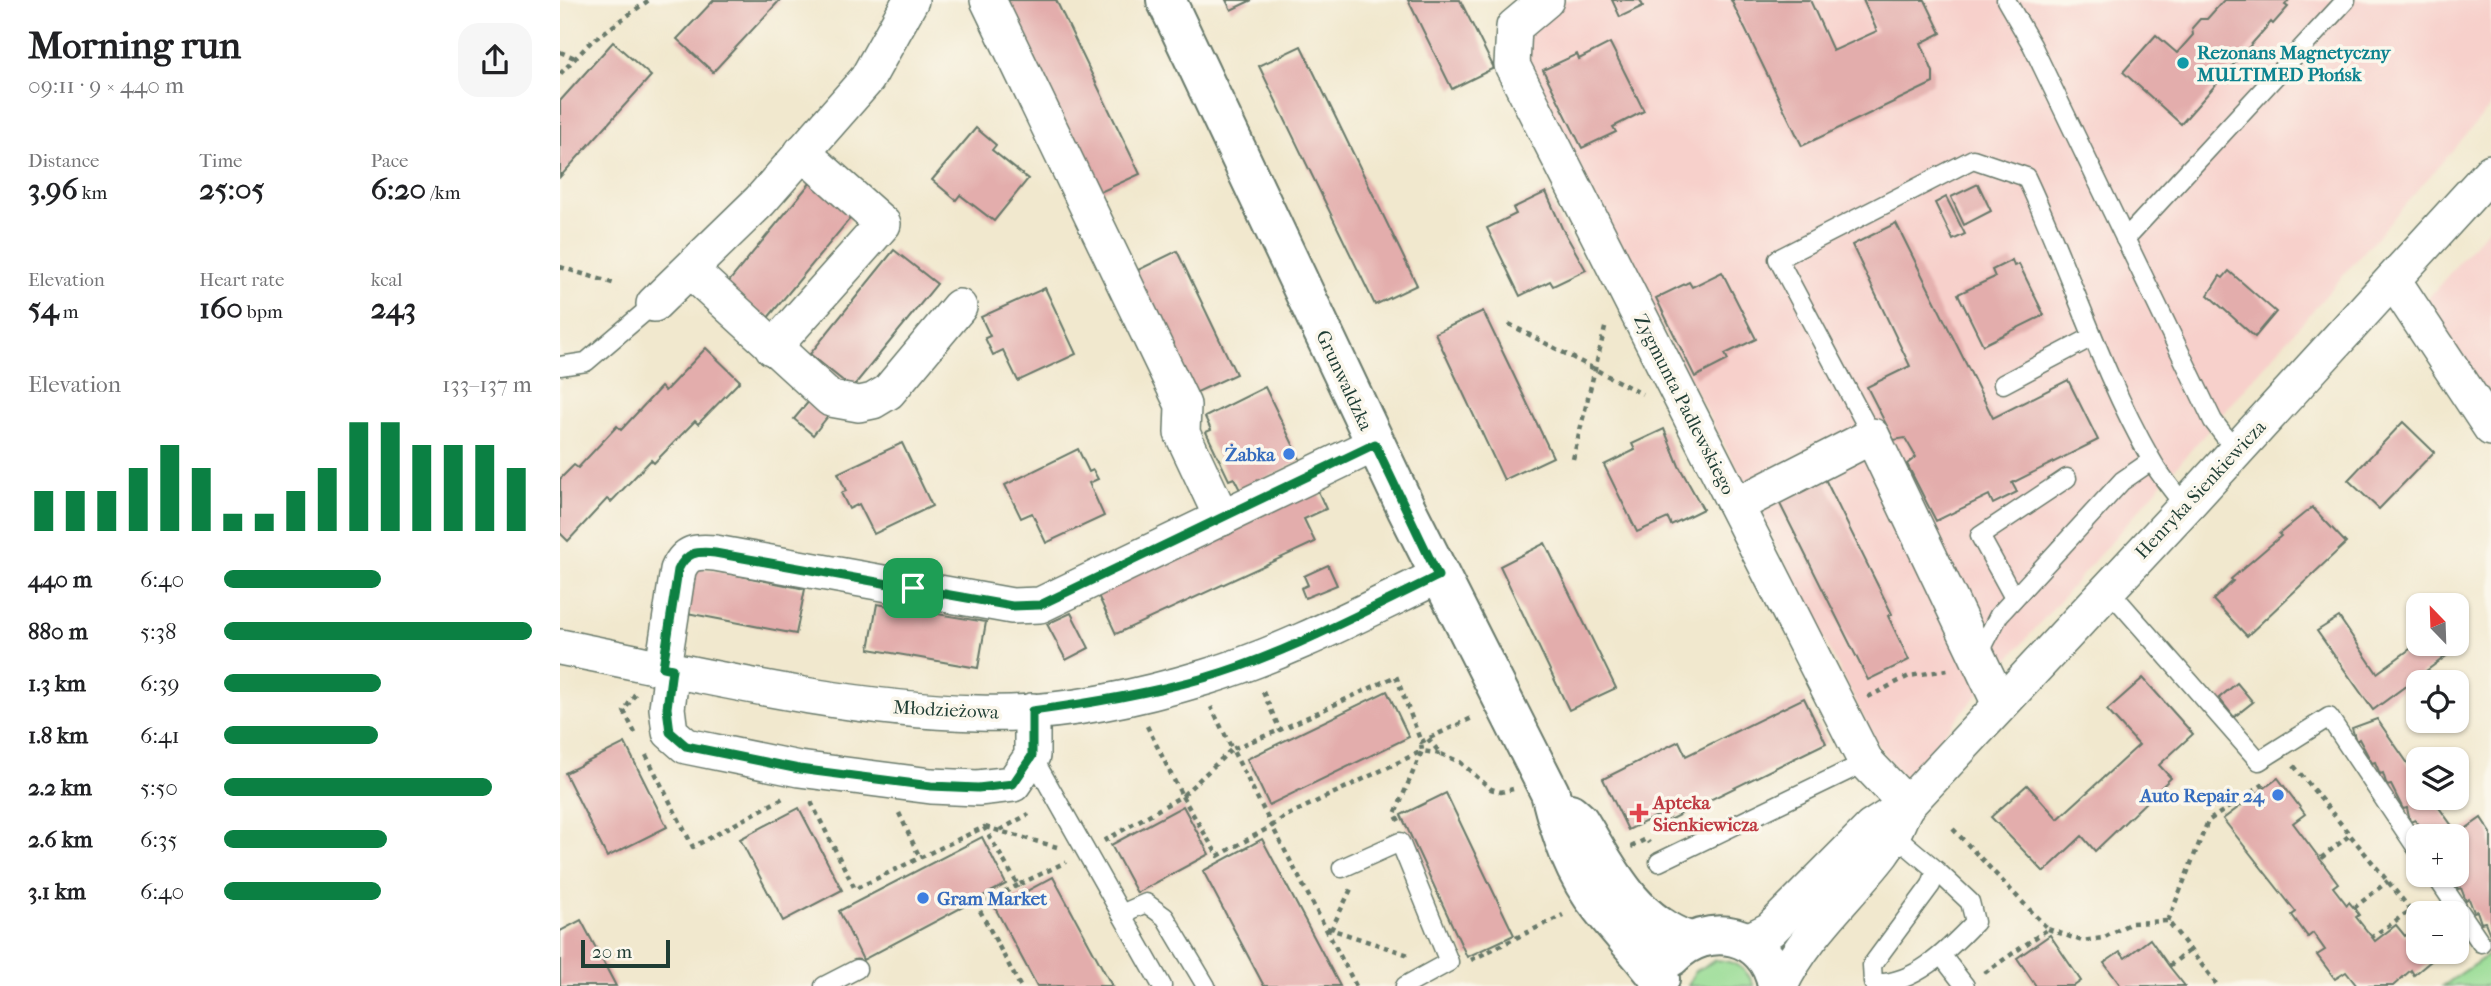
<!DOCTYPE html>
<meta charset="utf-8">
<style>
:root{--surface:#fff;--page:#f6f6f6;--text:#202124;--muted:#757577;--accent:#0b8043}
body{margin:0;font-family:"IM FELL French Canon",serif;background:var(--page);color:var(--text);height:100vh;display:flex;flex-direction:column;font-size:26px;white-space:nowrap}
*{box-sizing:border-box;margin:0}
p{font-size:23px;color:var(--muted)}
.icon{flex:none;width:38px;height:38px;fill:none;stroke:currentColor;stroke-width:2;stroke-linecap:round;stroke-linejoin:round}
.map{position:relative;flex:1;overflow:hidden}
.side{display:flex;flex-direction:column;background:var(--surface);width:560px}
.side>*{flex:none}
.needle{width:46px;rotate:337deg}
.fabs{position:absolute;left:1846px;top:593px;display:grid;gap:14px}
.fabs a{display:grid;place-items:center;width:63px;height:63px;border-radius:14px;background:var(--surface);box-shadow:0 2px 5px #0004;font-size:35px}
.scale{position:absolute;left:21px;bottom:18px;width:89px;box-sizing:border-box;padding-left:7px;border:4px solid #1f3d34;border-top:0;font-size:19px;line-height:24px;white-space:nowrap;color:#1f3d34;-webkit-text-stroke:5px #fbf7ec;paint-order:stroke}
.pin{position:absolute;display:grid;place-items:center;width:60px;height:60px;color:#fff;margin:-30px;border-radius:14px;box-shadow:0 4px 10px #0006}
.round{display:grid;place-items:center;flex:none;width:74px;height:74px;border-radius:21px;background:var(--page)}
.summary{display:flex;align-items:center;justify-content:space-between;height:119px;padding:0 28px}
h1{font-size:38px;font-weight:800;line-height:52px}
.figures{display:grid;grid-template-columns:repeat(3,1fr);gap:10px;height:119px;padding:7px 28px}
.figures div{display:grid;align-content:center}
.figures b{font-size:30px;font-weight:800}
.figures small{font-size:19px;font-weight:400}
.figures p{font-size:19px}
.chart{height:196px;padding:14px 28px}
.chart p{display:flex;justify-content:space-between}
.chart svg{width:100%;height:126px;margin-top:7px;stroke:var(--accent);stroke-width:6}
ul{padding:0 28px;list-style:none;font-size:23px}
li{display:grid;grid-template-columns:112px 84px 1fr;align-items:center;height:52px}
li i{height:18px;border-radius:9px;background:var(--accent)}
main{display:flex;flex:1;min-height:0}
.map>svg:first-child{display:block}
.built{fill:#f7d0cb}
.green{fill:#96db93;stroke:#5a8c64;stroke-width:2}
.building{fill:#e3adac}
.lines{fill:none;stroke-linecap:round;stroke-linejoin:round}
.service-casing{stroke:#68796a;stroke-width:21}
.minor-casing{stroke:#68796a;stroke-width:38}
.tertiary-casing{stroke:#68796a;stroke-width:42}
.path{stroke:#68796a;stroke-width:4.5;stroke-dasharray:5 5;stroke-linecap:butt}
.service{stroke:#fff;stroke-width:18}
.minor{stroke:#fff;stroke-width:35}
.tertiary{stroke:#fff;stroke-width:38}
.route-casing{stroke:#fff;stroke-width:14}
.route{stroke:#0b8043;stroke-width:9}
.culture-dot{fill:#0f9aa8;stroke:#fbf7ec;stroke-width:2.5}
.shop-dot{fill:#3f7fe0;stroke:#fbf7ec;stroke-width:2.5}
.health-dot{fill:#e0444e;stroke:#fbf7ec;stroke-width:2.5}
.labels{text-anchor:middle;stroke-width:7;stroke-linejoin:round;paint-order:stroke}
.culture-label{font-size:19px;font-weight:bold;fill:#0d838f;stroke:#fbf7ec;text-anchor:start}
.street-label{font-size:19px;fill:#1f3d34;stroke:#fbf7ec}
.shop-label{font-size:19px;font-weight:bold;fill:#366cbe;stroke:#fbf7ec;text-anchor:end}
.health-label{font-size:19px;font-weight:bold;fill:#be3a42;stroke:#fbf7ec;text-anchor:start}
</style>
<main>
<section class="side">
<div class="summary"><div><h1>Morning run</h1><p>09:11 · 9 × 440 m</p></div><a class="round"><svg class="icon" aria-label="share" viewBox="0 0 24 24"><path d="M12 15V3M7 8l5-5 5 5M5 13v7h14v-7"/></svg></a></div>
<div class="figures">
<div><p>Distance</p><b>3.96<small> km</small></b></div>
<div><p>Time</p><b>25:05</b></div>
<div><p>Pace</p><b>6:20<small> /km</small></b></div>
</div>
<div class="figures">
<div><p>Elevation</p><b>54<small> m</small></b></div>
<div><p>Heart rate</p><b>160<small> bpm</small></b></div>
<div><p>kcal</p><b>243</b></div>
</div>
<div class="chart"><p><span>Elevation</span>133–137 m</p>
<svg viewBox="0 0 160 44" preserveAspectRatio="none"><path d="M5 44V30M15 44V30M25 44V30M35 44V22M45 44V14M55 44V22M65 44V38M75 44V38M85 44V30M95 44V22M105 44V6M115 44V6M125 44V14M135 44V14M145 44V14M155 44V22"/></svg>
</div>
<ul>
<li><b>440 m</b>6:40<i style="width:51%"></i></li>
<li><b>880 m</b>5:38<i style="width:100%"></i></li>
<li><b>1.3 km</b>6:39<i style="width:51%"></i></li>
<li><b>1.8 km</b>6:41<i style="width:50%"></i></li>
<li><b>2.2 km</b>5:50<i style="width:87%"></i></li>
<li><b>2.6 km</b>6:35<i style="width:53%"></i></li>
<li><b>3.1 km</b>6:40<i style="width:51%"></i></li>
</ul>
</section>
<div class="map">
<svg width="1931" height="986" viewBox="0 0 1931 986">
<rect width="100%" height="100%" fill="#fbf7ec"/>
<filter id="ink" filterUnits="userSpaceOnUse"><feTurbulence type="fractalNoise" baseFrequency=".0143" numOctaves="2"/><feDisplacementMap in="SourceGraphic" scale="14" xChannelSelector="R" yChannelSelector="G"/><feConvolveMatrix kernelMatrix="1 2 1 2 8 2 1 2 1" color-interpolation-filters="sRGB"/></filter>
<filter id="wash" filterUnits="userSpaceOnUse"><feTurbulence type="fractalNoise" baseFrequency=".00686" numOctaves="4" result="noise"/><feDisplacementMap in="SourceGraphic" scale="28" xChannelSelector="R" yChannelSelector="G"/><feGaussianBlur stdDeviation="1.57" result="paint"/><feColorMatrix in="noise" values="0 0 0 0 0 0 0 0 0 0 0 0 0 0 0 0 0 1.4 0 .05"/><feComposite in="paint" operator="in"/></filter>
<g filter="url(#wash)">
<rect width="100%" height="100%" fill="#f1e8ce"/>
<!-- built -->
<g class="built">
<path d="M1002,0H1931V106L1344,779L1317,744L1193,499L962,64L969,35Z"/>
<path d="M1931,225V402L1864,303Z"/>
</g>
<!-- green -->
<g class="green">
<path d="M1931,953V986H1883Z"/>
<path d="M1156,960C1175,961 1187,968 1194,986H1128L1135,971Z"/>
</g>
<g id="blocks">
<!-- building -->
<g class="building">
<path d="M154,0H220L153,72L117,39Z"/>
<path d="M443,0H496L580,174L536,194Z"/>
<path d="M666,0H692L671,10Z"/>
<path d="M848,0H900L934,68L892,89Z"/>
<path d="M1052,0H1080L1083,6L1060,17Z"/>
<path d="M1171,0H1250L1273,51L1317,31L1303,0H1365L1381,33L1361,43L1373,72V83L1242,146Z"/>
<path d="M1664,0H1729L1725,5L1728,7L1713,24L1711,22L1621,124L1563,72L1596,35L1617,53L1633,35L1632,28L1640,19H1647Z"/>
<path d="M53,42L91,76L0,177V101Z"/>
<path d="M1050,43L1084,111L1053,127L1056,132L1022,148L983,70L1017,54L1019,59Z"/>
<path d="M741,46L857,285L815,305L699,66Z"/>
<path d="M416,128L436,145L432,150L468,179L434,221L400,195L396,200L372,180Z"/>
<path d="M251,182L293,215L207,319L166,285Z"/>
<path d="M1418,184L1431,211L1404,225L1391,197Z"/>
<path d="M986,192L1002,228L1026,270L993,286L990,281L960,296L927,228L956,214L953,208Z"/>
<path d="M1386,197L1405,234L1393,240L1375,203Z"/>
<path d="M1336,223L1433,418L1508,380L1538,440L1452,483L1457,492L1433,504L1429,495L1376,521L1347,464L1356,457L1345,438L1334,440L1307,387L1350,366L1292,245Z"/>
<path d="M334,250L377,284L292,388L250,354Z"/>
<path d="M617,251L676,374L633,394L574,272Z"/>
<path d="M1452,260L1454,266L1459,264L1484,315L1423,345L1398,294L1435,277L1432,270Z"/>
<path d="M1669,271L1716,312L1695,337L1648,295L1660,276L1663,278Z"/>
<path d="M1162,272L1196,339L1165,354L1168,360L1135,377L1096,298L1129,282L1132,287Z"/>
<path d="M485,288L516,354L458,381L443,350L433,355L425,338L430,336L421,317Z"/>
<path d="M923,311L993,457L944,480L875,333Z"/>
<path d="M146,348L180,381L138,424L135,421L94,463L91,460L51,502L47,499L8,541L0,533V479L14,465L18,468L57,426L61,430L101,387L105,391Z"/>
<path d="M705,387L741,461L680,490L674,478L669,480L646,432L651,430L645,417Z"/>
<path d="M250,400L269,415L253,435L234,419Z"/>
<path d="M1843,422L1874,452L1819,509L1788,480Z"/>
<path d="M1104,429L1119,466L1143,509L1111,525L1108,518L1077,532L1044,465L1075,450L1072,444Z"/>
<path d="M342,443L372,506L314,534L299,504L289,509L281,493L286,491L278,473Z"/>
<path d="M518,449L529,472L533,470L538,479L529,483L544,516L486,543L472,513L461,518L445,485Z"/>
<path d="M1264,477L1332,614L1328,616L1349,660L1308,680L1218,500Z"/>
<path d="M757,489L766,509L744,519L755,542L556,634L536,591Z"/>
<path d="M1752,507L1786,543L1687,636L1653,600L1673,581L1671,579L1721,536L1719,534Z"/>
<path d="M985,543L1056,688L1009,710L940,566Z"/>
<path d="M768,565L777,585L745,598L741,588L748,585L744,576Z"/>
<path d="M136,567L245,589L236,634L127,613Z"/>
<path d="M317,604L426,622L418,668L309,649Z"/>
<path d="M511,613L529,648L506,660L487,624Z"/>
<path d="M1779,617L1817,673L1857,644H1881L1889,654L1813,710L1757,631Z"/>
<path d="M1583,678L1633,734L1599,765L1611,778L1535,851L1522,836L1484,872L1431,817L1467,785L1498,819L1579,745L1547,710Z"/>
<path d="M1677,683L1693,702L1674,717L1659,698Z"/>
<path d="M827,691L849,737L709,805L687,759Z"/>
<path d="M1244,698L1266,743L1103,823L1099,815L1068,830L1043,779L1119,741L1126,756Z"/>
<path d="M1817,719L1858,778V798H1872L1898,834L1921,818L1931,833V937L1925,922L1921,923L1917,911L1914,912L1909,899L1906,901L1901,888L1898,889L1893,877L1889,875H1897V836H1864L1855,820L1850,822L1847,808L1843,809L1831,785L1827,786L1823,773L1820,774L1815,762L1812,763L1799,739L1796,741L1792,728Z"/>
<path d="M65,743L107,827L47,857L5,773Z"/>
<path d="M1718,778L1745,814L1733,823L1778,883L1773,887L1787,905L1789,902L1794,908L1799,915L1796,917L1815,941L1836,925L1845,936L1855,928L1858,932V952H1874L1877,956L1854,975L1851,970L1833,986H1797L1786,972L1775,979L1757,955L1765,950L1753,933L1748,937L1732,915L1736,912L1663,819Z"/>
<path d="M886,793L954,935L907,957L841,815Z"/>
<path d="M623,806L649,854L577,893L551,845Z"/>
<path d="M239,808L282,890L223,921L180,839Z"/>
<path d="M422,837L446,884L303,960L279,911Z"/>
<path d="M702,839L780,986H704L643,871Z"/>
<path d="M493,877L552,986H477L435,908Z"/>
<path d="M21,920L56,986H0V931Z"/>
<path d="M1490,935L1521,981L1514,986H1476L1457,958Z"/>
<path d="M1590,939L1609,966L1625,986H1561L1544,963L1560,952L1565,958Z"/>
</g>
</g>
</g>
<g filter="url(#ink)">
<use href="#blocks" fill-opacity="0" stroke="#68796a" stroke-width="2"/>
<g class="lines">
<defs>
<g id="service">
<path d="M1446,0L1472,45L1653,421L1676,451"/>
<path d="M1565,239L1786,0"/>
<path d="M0,366L26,362L94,304"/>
<path d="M1443,384L1532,337"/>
<path d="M1312,436L1218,259L1413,159L1466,177C1510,270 1540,370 1591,459C1600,476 1614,491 1625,507"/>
<path d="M1548,589L1699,761L1769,717L1858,850"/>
<path d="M1454,598L1420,536L1507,478"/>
<path d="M1418,656L1439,615L1562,481L1591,461"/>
<path d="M472,756L602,986"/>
<path d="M1331,832L1376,870L1371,885L1312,965L1313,983C1354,986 1389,949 1415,922L1410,902L1376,870"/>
<path d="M1099,862L1306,762"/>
<path d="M782,868L840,842L889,962L845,986"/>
<path d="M1875,875L1921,943"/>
<path d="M561,914L586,903L605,917L646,986"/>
<path d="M1382,956L1405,986"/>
<path d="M264,986L297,969"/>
</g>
<g id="minor">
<path d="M428,0L623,405L622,433L662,518"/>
<path d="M986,0L954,27L952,65L1306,762L1347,805"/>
<path d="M130,270L271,399L299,404L313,401L328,392L399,307"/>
<path d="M1833,280L1931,428"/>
<path d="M94,304L200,201L307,79L351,0"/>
<path d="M213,348L323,224L242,152"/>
<path d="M1177,505L1312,436L1440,704"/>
<path d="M0,647C138,674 276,709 417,713C493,716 574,699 646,677C726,653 803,612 878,576"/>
<path d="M103,667L118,570C126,552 136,551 155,553L452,606L480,605L815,444"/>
<path d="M112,669L107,708L110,732L126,746L239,769L371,786L418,788L453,784L472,756V711"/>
<path d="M1188,941L1210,930L1311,828L1347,805L1625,507L1931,172"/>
<path d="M1220,986C1244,935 1288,897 1322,853C1331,841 1337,824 1344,810"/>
</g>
<g id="tertiary">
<path d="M606,0L847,510L990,793C1000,833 1014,875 1041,908C1060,932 1081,954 1100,979"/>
<path d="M1010,813L1019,821C1049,870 1072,921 1129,941"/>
<path d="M1111,957C1147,919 1208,932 1217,986"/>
</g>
</defs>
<!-- service casing -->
<use href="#service" class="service-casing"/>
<!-- minor casing -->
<use href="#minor" class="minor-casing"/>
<!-- tertiary casing -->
<use href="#tertiary" class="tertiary-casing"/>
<!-- path -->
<g class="path">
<path d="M0,52L15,58"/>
<path d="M0,74L31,42L89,0"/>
<path d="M0,267L56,284"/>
<path d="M949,324L1082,394"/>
<path d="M1013,459L1046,324"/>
<path d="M703,692L720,730L836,676L861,742L914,717"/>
<path d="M75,694L64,711L76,735"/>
<path d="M1308,697L1349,676L1388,670"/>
<path d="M587,726L622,796L672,749L651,707"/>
<path d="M868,739L881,754L900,762L931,789L941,792L953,789"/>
<path d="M86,755L133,847L223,798"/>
<path d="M1734,766L1851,910L1812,937"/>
<path d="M251,802L295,889L424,827L458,885L506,862"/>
<path d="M339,813L360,858"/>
<path d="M839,821L835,814L862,751L881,754"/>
<path d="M425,827L497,847"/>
<path d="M1393,829L1488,929L1423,974"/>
<path d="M440,830L469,814"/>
<path d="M544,841L622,796L658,856L712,826L672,749L720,730"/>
<path d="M1071,847L1086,839L1089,843"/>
<path d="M1761,858L1790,835"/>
<path d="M458,885L418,907L460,986"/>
<path d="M1794,908L1828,881"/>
<path d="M1608,921L1648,821L1704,784"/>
<path d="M767,928L852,956"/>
<path d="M1488,929L1522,941L1543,938L1571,923L1608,921L1658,986"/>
<path d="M771,930L791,889"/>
<path d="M911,960L1003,915"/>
<path d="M1609,966L1630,950"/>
<path d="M796,986L712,826L724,817L862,751L861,742"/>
</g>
<!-- service -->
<use href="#service" class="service"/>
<!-- minor -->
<use href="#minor" class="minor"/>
<!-- tertiary -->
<use href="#tertiary" class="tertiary"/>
</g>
</g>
<g class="lines" filter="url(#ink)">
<defs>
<path id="route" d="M815,444L878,576C805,611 722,656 644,678C587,694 530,703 472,711V756L453,784L418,788L371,786L239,769L126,746L110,732L107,708L112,669L103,667L118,570C126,552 137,551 155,553L452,606L480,605Z"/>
</defs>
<!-- route casing -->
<use href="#route" class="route-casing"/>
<!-- route -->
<use href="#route" class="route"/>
</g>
<!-- markers -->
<circle class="culture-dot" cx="1623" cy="63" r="7"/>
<g class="shop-dot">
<circle cx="729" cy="454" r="7"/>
<circle cx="1718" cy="795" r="7"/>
<circle cx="363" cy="898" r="7"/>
</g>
<path class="health-dot" d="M1075.5 802.5h7v7h7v7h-7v7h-7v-7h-7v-7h7z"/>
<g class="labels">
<!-- culture labels -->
<g class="culture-label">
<text x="1637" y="59">Rezonans Magnetyczny<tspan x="1637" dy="22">MULTIMED Płońsk</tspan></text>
</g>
<!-- street labels -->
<g class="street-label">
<text transform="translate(785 380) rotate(65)" y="7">Grunwaldzka</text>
<text transform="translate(1125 404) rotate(63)" y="7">Zygmunta Padlewskiego</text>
<text transform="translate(1640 489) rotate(-47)" y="7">Henryka Sienkiewicza</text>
<text transform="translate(386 709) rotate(3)" y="7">Młodzieżowa</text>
</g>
<!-- shop labels -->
<g class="shop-label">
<text x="715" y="461">Żabka</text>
<text x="1704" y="802">Auto Repair 24</text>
<text x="377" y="905" text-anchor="start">Gram Market</text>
</g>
<!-- health labels -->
<g class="health-label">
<text x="1093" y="809">Apteka<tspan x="1093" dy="22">Sienkiewicza</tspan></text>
</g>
</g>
</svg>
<div class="fabs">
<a><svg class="needle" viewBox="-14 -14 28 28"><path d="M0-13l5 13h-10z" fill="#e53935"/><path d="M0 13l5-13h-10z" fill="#757577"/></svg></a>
<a><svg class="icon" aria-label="locate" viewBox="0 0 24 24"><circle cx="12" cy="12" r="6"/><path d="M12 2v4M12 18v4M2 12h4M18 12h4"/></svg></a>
<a><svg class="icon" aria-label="layers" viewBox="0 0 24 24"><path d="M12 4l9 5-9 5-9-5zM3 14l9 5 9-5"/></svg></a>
<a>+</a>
<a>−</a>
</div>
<div class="scale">20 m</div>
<div class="pin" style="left:353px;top:588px;background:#1e9e55"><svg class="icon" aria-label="arrive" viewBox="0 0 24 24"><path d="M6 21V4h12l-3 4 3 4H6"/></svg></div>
</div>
</main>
